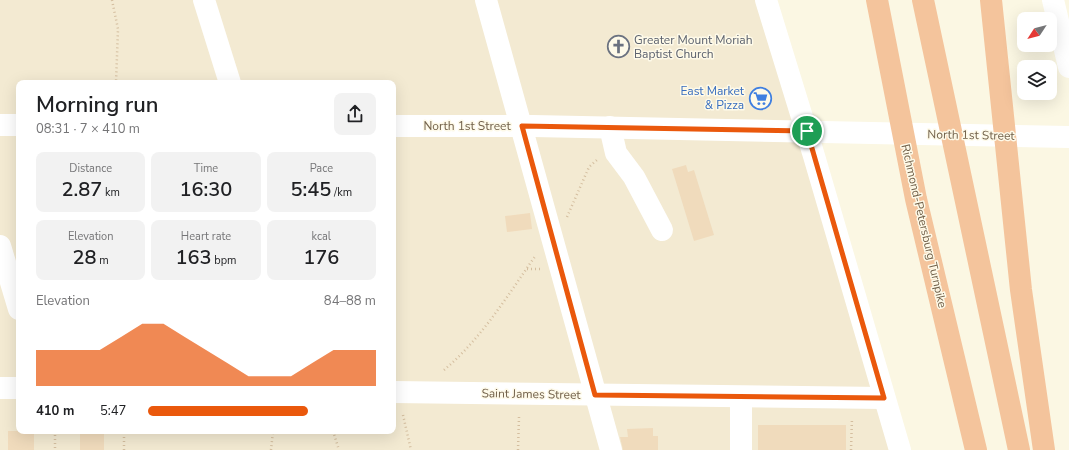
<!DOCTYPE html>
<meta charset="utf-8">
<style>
:root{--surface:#fff;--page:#f2f2f2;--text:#202124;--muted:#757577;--accent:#ea580c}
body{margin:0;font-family:"Nunito Sans",sans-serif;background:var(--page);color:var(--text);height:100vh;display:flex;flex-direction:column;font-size:15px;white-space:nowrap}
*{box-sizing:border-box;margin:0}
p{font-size:13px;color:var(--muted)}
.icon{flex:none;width:22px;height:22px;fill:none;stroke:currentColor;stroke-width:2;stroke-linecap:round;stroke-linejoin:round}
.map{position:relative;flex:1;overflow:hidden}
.panel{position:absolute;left:16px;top:80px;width:380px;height:354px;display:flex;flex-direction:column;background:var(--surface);border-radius:8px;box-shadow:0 4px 16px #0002}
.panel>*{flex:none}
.needle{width:26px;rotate:234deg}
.buttons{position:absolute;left:1017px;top:12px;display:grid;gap:8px}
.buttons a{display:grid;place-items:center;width:40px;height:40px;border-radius:8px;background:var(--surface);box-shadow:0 4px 16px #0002;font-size:20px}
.pin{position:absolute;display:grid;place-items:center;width:34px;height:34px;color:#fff;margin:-17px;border:2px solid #fff;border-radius:50%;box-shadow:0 1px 4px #0007}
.round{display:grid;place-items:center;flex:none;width:42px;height:42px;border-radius:8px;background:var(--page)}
.headline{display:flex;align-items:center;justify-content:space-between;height:68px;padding:0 20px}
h1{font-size:22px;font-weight:600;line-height:30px}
.figures{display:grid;grid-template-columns:repeat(3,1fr);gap:6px;height:68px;padding:4px 20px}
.figures div{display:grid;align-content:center;border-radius:8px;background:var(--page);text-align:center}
.figures b{font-size:20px;font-weight:600}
.figures small{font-size:11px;font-weight:400}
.figures p{font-size:11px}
.chart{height:112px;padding:8px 20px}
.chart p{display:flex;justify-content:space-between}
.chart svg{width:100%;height:72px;margin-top:4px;fill:var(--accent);opacity:.7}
ul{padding:0 20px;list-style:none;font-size:13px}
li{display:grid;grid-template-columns:64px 48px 1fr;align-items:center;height:30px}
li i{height:10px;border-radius:5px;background:var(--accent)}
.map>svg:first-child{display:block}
.residential{fill:#f3ead2;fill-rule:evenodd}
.building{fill:#f0dbbc}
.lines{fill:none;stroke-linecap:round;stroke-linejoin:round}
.path{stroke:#d4be9f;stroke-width:2.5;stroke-dasharray:1 3;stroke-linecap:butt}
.minor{stroke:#fff;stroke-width:22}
.highway{stroke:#f4c49c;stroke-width:22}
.route-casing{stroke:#fff;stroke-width:8}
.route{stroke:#ea580c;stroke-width:5}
.labels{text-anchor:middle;stroke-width:3;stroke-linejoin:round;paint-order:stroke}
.worship-label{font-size:12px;fill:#5b616d;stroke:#fefae9;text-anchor:start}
.shop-label{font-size:12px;fill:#366cbe;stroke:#fefae9;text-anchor:end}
.street-label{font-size:12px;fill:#72614a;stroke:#fefae9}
</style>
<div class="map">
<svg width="1069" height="450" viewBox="0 0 1069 450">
<rect width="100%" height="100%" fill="#fbf7e3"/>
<!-- residential -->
<path class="residential" d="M0,0H766L900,450H0ZM19,83H393V431H19Z"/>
<!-- building -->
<g class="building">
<path d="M686,165L688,172L694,170L714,235L694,241L672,169Z"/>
<path d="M530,213L532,229L507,232L505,216Z"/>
<rect x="758" y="425" width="88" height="25"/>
<path d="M653,428V436H658V450H623L620,437H628L627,429Z"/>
<rect x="8" y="431" width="26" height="19"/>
<rect x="80" y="431" width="24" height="19"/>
</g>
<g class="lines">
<!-- path -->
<g class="path">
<path d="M112,0L118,29L116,83"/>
<path d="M567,217L589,167L598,159"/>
<path d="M527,269H540"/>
<path d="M444,370C482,338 508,295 536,255"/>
<path d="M403,415L411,450"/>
<path d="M55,431V450"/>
<path d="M333,431L339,450"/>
<path d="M124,450V431"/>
<path d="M271,450L273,431"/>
<path d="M518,450L519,417"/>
<path d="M851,450L852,418"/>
</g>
<!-- minor -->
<g class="minor">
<path d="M204,0L230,83"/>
<path d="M486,0L611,450"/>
<path d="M766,0L814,156L900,450"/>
<path d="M1053,0L1069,67"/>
<path d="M0,125H19"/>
<path d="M393,126H533L1069,137"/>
<path d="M610,127L616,153L634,177L662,230"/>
<path d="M0,246L19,309"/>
<path d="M0,388H19"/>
<path d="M393,392L884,398"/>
<path d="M741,450V397"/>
</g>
<!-- highway -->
<g class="highway">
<path d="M877,0L916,199L976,450"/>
<path d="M923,0L1019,450"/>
<path d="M991,0L1021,290L1044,450"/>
</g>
</g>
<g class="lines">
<defs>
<path id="route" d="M522,126L807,131L884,398L595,395Z"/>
</defs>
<!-- route casing -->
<use href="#route" class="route-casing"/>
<!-- route -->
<use href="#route" class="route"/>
</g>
<!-- icons -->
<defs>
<symbol id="church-ring" viewBox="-11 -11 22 22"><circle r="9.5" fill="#fefae9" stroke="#6b7280" stroke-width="1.5"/><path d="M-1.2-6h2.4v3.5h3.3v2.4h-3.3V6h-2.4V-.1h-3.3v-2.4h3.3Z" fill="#6b7280"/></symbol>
<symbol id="supermarket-ring" viewBox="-11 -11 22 22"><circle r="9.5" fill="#fefae9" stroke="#3f7fe0" stroke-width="1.5"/><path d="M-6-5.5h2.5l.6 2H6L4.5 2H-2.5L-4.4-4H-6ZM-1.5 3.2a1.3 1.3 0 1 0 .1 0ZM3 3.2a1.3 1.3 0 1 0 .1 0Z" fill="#3f7fe0"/></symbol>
</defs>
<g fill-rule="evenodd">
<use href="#church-ring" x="606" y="34" width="25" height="25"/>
<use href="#supermarket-ring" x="748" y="86" width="25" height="25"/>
</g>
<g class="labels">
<!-- worship labels -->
<g class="worship-label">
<text x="634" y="44">Greater Mount Moriah<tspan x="634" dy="14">Baptist Church</tspan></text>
</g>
<!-- shop labels -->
<g class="shop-label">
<text x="744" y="95">East Market<tspan x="744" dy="14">&amp; Pizza</tspan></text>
</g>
<!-- street labels -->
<g class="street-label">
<text x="467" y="130">North 1st Street</text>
<text transform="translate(971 135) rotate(1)" y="4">North 1st Street</text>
<text transform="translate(924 226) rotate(77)" y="4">Richmond-Petersburg Turnpike</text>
<text transform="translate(531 394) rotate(1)" y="4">Saint James Street</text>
</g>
</g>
</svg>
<div class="buttons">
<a><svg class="needle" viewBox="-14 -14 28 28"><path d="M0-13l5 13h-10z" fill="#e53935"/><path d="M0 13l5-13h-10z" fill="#757577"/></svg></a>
<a><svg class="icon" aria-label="layers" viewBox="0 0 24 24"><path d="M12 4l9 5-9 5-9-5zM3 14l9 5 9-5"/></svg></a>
</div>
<div class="pin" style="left:807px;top:131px;background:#1e9e55"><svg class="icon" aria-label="arrive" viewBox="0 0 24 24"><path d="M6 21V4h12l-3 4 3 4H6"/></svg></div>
<section class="panel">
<div class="headline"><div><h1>Morning run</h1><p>08:31 · 7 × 410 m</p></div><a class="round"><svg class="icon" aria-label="share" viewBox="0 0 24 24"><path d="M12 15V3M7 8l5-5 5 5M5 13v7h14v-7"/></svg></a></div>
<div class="figures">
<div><p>Distance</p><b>2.87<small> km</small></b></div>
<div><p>Time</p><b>16:30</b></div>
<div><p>Pace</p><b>5:45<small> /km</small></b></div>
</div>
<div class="figures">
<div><p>Elevation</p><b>28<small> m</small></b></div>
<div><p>Heart rate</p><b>163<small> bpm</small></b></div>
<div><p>kcal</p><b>176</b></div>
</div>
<div class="chart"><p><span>Elevation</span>84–88 m</p>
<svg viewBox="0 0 160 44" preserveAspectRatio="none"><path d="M0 44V22L10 22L20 22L30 22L40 14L50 6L60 6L70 14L80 22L90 30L100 38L110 38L120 38L130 30L140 22L150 22L160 22V44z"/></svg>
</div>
<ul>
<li><b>410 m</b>5:47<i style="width:70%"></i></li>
</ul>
</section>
</div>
